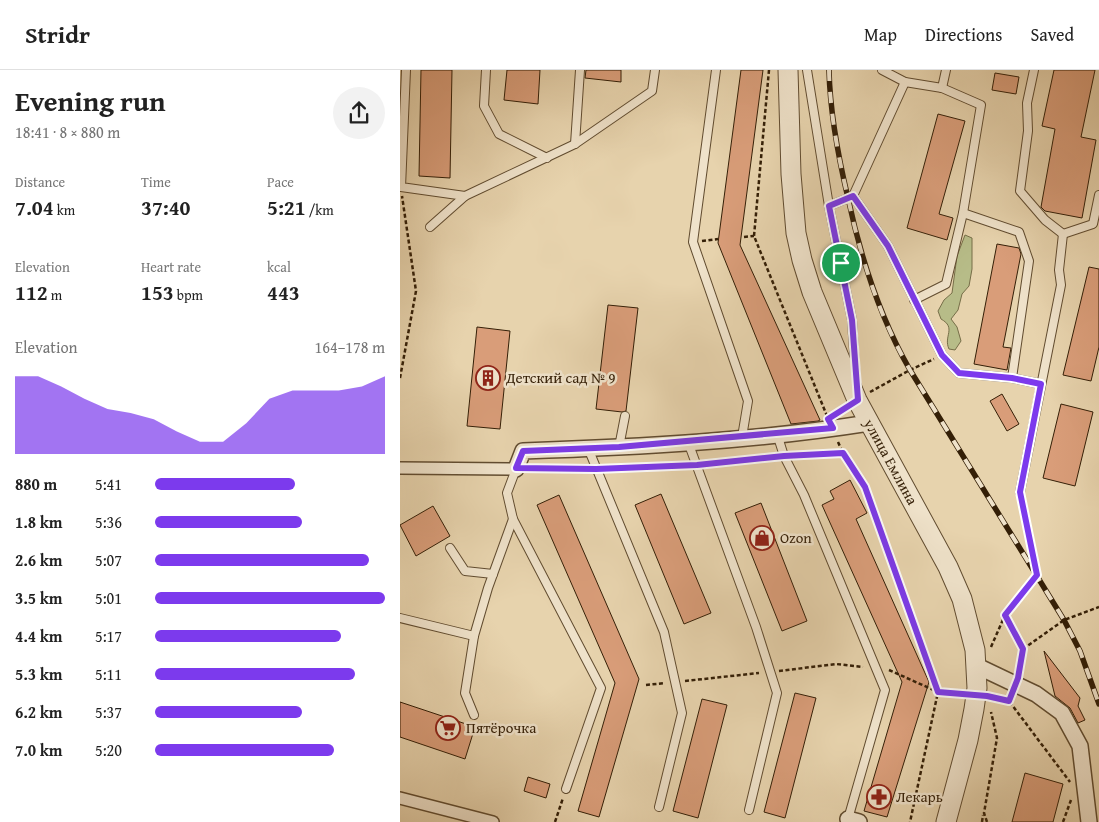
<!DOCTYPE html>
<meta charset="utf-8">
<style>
:root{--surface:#fff;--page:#f2f2f2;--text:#222;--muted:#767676;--line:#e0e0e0;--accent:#7c3aed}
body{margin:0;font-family:"Gentium Book Plus",serif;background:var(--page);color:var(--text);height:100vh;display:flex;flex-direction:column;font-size:19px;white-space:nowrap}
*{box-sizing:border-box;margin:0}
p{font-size:16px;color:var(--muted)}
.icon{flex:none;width:28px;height:28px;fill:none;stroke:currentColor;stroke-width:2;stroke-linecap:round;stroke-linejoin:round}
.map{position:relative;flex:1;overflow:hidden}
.drawer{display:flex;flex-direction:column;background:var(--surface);width:400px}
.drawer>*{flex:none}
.pin{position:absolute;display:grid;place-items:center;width:42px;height:42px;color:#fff;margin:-21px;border:2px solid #fff;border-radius:50%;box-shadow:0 1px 5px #0007}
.round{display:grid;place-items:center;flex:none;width:52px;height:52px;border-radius:26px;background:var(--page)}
.summary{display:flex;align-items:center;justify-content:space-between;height:85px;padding:0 15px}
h1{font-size:28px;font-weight:600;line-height:38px}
.figures{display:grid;grid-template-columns:repeat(3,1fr);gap:8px;height:85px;padding:5px 15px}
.figures div{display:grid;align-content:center}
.figures b{font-size:21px;font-weight:600}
.figures small{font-size:14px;font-weight:400}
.figures p{font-size:14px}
.chart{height:140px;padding:10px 15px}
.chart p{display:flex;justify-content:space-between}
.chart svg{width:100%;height:90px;margin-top:5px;fill:var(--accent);opacity:.7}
ul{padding:0 15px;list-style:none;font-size:16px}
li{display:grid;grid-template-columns:80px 60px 1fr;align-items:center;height:38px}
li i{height:12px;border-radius:6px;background:var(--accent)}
header{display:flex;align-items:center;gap:30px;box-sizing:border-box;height:70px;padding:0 25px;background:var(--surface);border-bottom:1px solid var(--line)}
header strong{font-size:24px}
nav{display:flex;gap:28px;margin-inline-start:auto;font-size:18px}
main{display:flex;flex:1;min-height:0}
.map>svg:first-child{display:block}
.green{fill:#b7bc88;stroke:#766e48}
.building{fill:#d99d79;stroke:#341f07}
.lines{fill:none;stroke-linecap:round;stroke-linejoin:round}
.service-casing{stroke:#614c30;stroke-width:10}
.pedestrian-casing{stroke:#614c30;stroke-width:14}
.minor-casing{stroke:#614c30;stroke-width:18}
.tertiary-casing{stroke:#614c30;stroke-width:21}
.path{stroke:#341f07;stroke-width:2.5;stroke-dasharray:4 2.5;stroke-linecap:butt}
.service{stroke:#efe2ca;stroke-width:8}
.pedestrian{stroke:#efe2ca;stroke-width:11}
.minor{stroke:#efe2ca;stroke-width:15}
.tertiary{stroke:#efe2ca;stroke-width:19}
.rail-casing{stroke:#341f07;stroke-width:5.5}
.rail{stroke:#efe2ca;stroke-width:4;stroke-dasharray:11;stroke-linecap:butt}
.route-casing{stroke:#fff;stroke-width:10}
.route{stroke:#7c3aed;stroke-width:6}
.labels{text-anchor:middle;stroke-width:5;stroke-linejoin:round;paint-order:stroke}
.poi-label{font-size:15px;fill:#341f07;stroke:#efe2ca;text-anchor:start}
.street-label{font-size:15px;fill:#341f07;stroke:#efe2ca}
</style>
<header>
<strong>Stridr</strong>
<nav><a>Map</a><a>Directions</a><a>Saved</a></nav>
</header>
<main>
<section class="drawer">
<div class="summary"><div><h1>Evening run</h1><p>18:41 · 8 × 880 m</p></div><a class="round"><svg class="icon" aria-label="share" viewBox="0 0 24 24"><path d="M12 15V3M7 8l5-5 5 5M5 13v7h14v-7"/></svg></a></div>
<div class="figures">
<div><p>Distance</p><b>7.04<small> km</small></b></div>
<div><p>Time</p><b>37:40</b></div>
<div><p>Pace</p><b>5:21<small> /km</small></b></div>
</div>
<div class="figures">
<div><p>Elevation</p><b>112<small> m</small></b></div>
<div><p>Heart rate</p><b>153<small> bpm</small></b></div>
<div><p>kcal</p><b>443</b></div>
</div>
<div class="chart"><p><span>Elevation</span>164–178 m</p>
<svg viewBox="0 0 160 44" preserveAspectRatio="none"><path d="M0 44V6L10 6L20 11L30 17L40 22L50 24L60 27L70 33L80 38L90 38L100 29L110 17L120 13L130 13L140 13L150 11L160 6V44z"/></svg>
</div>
<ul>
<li><b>880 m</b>5:41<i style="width:61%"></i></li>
<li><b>1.8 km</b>5:36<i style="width:64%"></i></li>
<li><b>2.6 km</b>5:07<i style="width:93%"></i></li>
<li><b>3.5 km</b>5:01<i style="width:100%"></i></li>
<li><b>4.4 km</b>5:17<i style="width:81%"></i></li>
<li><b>5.3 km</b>5:11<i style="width:87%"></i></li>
<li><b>6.2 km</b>5:37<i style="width:64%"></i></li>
<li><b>7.0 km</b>5:20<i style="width:78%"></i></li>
</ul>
</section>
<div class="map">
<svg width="699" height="752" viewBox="0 0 699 752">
<rect width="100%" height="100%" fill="#e7d3ad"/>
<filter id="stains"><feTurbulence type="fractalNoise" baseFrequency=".004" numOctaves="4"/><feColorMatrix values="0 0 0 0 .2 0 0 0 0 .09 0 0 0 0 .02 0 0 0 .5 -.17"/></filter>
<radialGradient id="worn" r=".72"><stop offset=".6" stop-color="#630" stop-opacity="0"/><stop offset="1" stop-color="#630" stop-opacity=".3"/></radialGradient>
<!-- green -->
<path class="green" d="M565,165L572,168V199L569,216L562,224L558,240L551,249L557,257L561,271L555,280L549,279C543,266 557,258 541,249L538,241L544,230L552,223L557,186Z"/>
<!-- building -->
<g class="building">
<path d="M21,0H52L50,108L19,106Z"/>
<path d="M107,0H140L138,34L104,30Z"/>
<path d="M186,0H221V12L185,8Z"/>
<path d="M341,0H363L340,175L420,350L418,351L391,354L318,173Z"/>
<path d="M654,0H695L681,67L696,70L682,148L645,141L641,137L655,59L642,56Z"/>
<path d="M595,3L619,7L616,24L592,20Z"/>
<path d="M538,44L565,51L539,144L553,148L547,170L507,158Z"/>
<path d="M597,174L619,178L621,184L603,277L611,278L607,300L574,294Z"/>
<path d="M689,197L699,199V277L691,311L663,305Z"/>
<path d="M208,235L238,238L226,341L222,342L196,339Z"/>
<path d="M77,257L110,261L100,359L67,356Z"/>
<path d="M602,324L619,354L607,361L590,331Z"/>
<path d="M661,334L693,342L675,416L643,408Z"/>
<path d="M450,410L467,443L456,449L529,612L487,747L464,741L502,612L422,435L434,429L430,421Z"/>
<path d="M261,424L311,543L284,554L235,435Z"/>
<path d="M159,425L239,609L199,747L178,741L215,613L137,435Z"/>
<path d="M361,433L407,551L382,561L335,443Z"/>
<path d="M33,436L50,466L16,486L0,455Z"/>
<path d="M644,581L680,628L678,636L685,650L678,653L670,638L655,626Z"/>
<path d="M395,623L416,628L385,748L364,742Z"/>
<path d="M302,629L327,635L298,748L273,741Z"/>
<path d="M0,632L75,657L65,689L0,667Z"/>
<path d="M625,703L663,714L653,752H612Z"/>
<path d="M128,707L150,714L146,728L124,721Z"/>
</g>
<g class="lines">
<defs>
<g id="service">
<path d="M6,0L1,117L65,126"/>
<path d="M86,0L84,36L99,64L147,88"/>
<path d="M316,0L293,172L348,331L342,367"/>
<path d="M407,0L429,136L452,250L456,313"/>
<path d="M482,0L505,12L542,18L581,35L563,143L546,214L514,230"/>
<path d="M634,0L627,33L628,61L620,121L645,150L663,164"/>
<path d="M505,12L453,126L488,176L542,285L559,303L612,308L641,314"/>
<path d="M542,18L546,0"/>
<path d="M175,74L180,0"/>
<path d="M429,136L453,126"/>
<path d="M563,143L619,162L629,191L612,308"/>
<path d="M30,157L65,126L175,74L252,21L255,0"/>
<path d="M663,164L693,154L699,125"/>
<path d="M377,364L384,386L404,425L485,620L448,749"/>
<path d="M288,372L356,557L377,623L349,740"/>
<path d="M219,377L225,346"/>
<path d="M188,378L264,562L282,643L259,737"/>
<path d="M116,399L107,423L113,449L201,618L166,719"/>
<path d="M620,422L661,215L659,200L663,164"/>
<path d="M50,478L65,501L93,504"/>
<path d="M0,548L74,566"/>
<path d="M74,645L65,623L74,566L88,518L113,449"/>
</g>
<g id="pedestrian">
<path d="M0,398L116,399"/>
<path d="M0,728L93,752"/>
</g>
<g id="minor">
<path d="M116,399L123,381C239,377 355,371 469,353"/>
<path d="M577,596L636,624L662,643L680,676L689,752"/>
<path d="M448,749L459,752"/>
</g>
<g id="tertiary">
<path id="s1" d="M388,0L391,104L396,163L402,190L412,222L457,330L548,497L562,529L575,580L577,618L574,639L568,670L546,752"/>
</g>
</defs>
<!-- service casing -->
<use href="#service" class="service-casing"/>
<!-- pedestrian casing -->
<use href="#pedestrian" class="pedestrian-casing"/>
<!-- minor casing -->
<use href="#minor" class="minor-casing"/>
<!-- tertiary casing -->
<use href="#tertiary" class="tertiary-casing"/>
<!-- path -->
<g class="path">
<path d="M369,0L354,166L427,346"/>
<path d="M344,167L354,166"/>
<path d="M302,171L318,169"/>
<path d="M0,308L16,221L2,126"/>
<path d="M470,322L510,300L534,289"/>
<path d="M438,372L443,383L465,417L538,622L510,752"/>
<path d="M394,385L443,383"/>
<path d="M307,394L374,387"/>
<path d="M130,399H184"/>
<path d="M207,399L287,396"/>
<path d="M605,545L623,579L620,601"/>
<path d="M591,577L605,545L637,505L622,431"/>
<path d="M623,579L664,550L699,537"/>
<path d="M489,600L538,622L561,624"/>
<path d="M379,601L436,594L463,597"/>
<path d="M285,611L359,603"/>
<path d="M246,615L265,613"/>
<path d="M591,627L609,631L670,712"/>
<path d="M155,752L163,728"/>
<path d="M582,752L583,745"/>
<path d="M587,752L584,743L597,668L591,642"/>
<path d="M663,752L671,730"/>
</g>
<!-- service -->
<use href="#service" class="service"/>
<!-- pedestrian -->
<use href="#pedestrian" class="pedestrian"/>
<!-- minor -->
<use href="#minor" class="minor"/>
<!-- tertiary -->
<use href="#tertiary" class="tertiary"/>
<defs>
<path id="rail" d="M429,0C430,43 438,86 448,128C461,189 479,246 510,300L664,550L680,581L699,634"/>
</defs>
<!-- rail casing -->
<use href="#rail" class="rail-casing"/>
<!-- rail -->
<use href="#rail" class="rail"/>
</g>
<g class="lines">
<defs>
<path id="route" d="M453,126L488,176L542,285L559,303L612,308L641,314L620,422L637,505L605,545L623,579L618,608L609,631L587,626L538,622L465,417L443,383L384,386L297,395L196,399L116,398L123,381L219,377L433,358L428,349L458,330L452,250L429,136Z"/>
</defs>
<!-- route casing -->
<use href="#route" class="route-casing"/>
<!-- route -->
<use href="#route" class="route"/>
</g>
<!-- icons -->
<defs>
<symbol id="building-ring" viewBox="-11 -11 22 22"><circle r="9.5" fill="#efe2ca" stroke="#8f2418" stroke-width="1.5"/><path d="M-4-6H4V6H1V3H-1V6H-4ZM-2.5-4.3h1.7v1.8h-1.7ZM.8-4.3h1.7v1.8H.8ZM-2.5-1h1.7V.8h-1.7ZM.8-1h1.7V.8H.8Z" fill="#8f2418"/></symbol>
<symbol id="shop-ring" viewBox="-11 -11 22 22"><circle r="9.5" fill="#efe2ca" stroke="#8f2418" stroke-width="1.5"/><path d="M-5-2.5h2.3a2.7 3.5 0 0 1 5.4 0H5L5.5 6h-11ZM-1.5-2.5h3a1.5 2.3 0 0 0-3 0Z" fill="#8f2418"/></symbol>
<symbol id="supermarket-ring" viewBox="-11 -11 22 22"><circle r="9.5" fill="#efe2ca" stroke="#8f2418" stroke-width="1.5"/><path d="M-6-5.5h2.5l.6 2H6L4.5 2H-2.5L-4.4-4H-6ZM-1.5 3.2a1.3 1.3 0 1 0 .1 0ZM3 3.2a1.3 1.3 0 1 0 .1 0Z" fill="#8f2418"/></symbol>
<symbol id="pharmacy-ring" viewBox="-11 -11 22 22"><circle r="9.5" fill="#efe2ca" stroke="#8f2418" stroke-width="1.5"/><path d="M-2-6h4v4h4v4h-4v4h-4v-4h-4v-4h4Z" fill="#8f2418"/></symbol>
</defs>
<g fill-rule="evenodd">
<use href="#building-ring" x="74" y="294" width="28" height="28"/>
<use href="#shop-ring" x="348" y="454" width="28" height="28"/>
<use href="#supermarket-ring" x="34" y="644" width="28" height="28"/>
<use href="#pharmacy-ring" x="465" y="713" width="28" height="28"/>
</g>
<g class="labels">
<!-- poi labels -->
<g class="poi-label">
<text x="106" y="313">Детский сад № 9</text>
<text x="380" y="473">Ozon</text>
<text x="66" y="663">Пятёрочка</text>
<text x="496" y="732">Лекарь</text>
</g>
<!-- street labels -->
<g class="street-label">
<text dy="5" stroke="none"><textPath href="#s1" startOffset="412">улица Емлина</textPath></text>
</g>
</g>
<rect width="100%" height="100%" filter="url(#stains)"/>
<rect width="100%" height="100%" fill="url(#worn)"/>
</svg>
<div class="pin" style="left:441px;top:193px;background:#1e9e55"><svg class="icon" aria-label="arrive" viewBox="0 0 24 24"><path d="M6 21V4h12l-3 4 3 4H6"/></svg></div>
</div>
</main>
